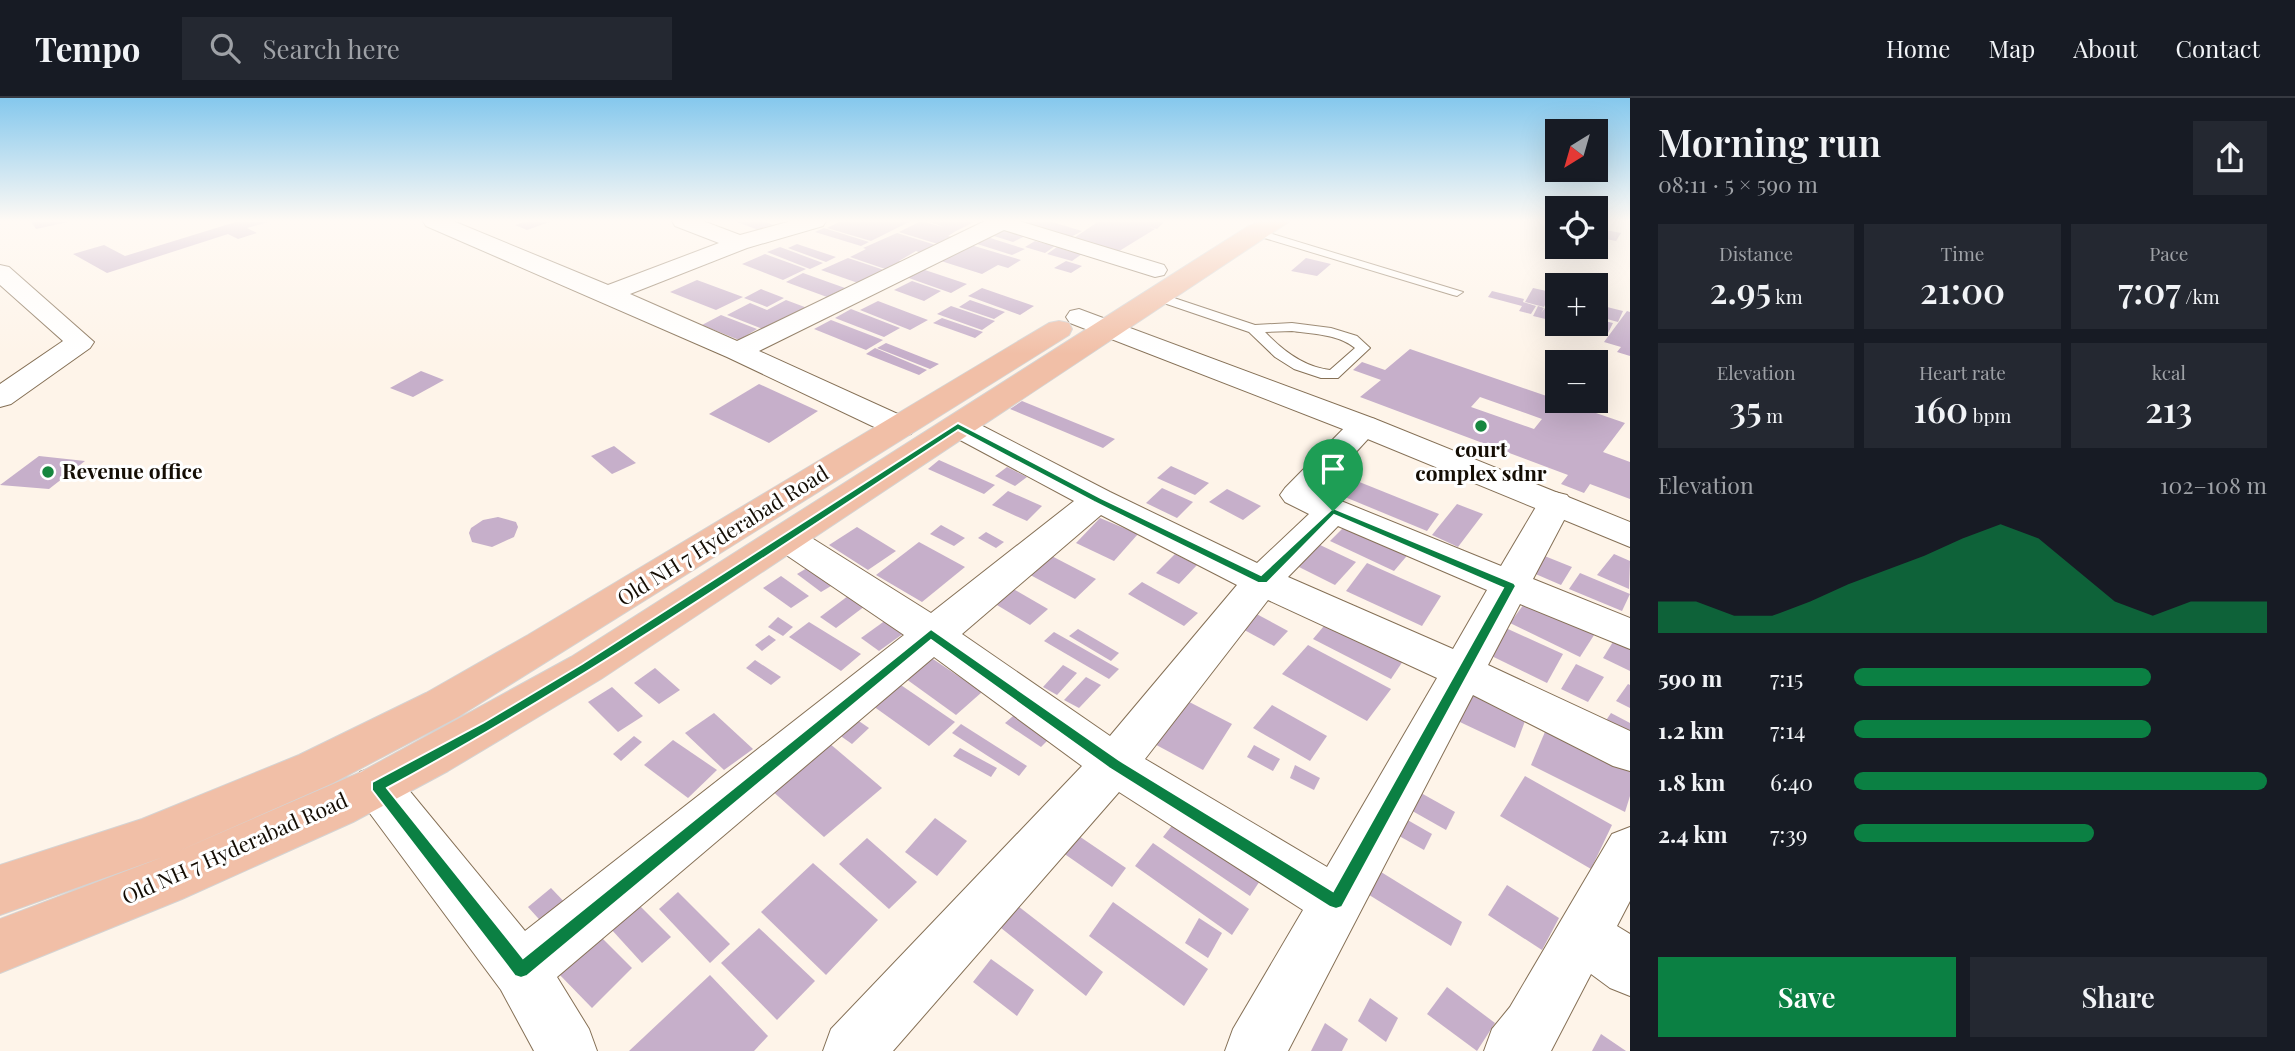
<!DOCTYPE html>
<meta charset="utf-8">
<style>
:root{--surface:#171b24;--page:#242831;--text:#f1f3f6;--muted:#9ea1a6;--line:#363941;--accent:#0b8043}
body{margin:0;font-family:"Playfair Display",serif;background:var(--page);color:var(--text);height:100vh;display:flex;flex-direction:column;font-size:26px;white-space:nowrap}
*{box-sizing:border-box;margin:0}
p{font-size:23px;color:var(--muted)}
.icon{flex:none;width:38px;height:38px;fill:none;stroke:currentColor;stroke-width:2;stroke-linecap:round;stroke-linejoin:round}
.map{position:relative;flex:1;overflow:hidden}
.side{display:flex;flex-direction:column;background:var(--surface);width:665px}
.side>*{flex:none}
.needle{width:46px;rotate:217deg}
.tools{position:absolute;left:1545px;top:21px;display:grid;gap:14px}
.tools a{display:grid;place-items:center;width:63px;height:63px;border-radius:0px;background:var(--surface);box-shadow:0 7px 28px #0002;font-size:35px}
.pin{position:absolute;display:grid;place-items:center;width:60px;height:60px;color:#fff;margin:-72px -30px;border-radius:50% 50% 50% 0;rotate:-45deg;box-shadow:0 0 7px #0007}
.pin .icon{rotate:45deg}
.round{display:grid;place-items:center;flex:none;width:74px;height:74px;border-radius:0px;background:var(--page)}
.headline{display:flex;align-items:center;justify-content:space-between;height:119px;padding:0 28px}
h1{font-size:38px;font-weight:600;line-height:52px}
.figures{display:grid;grid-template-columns:repeat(3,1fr);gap:10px;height:119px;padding:7px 28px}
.figures div{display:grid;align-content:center;border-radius:0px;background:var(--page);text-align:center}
.figures b{font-size:35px;font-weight:600}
.figures small{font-size:19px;font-weight:400}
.figures p{font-size:19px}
.chart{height:196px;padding:14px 28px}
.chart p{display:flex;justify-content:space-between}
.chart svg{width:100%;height:126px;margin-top:7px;fill:var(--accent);opacity:.7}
.primary-button{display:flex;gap:14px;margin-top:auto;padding:14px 28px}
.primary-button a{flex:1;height:80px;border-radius:0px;background:var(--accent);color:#fff;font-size:28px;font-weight:600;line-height:80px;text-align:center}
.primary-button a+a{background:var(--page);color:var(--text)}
ul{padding:0 28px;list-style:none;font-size:23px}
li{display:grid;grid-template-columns:112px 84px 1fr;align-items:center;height:52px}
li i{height:18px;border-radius:9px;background:var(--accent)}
header{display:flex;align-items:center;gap:42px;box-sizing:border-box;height:98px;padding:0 35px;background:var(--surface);border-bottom:2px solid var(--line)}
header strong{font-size:33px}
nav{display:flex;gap:38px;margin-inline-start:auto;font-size:24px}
.search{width:490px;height:63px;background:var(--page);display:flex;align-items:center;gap:18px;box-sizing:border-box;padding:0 24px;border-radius:0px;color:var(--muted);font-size:26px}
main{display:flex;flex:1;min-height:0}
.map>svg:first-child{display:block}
.building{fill:#c6afca;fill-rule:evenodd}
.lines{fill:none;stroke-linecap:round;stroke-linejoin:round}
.service-casing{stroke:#857056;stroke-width:2}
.minor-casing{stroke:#857056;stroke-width:2}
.secondary-casing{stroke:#857056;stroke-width:2}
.primary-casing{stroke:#d5d3d2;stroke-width:2}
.service{fill:#fff;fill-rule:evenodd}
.minor{fill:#fff;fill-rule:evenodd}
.secondary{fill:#fff;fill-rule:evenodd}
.primary{fill:#f1bfa7;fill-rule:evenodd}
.route{fill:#0b8043;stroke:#fff;stroke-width:2;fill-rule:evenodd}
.poi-dot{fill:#15863e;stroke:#fff;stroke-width:2.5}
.labels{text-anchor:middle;stroke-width:6;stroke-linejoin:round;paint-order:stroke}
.poi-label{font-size:21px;font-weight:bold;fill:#140d04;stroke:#fff}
.street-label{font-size:21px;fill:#140d04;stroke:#fff}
</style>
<header>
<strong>Tempo</strong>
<div class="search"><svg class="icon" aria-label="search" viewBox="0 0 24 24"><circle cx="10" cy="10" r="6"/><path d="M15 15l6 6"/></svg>Search here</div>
<nav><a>Home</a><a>Map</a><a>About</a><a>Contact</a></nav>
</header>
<main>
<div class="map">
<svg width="1630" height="953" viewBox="0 0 1630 953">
<rect width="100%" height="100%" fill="#fef4e9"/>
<!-- building -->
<g class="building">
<path d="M31,123H67L68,124L36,131Z"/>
<path d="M239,123L268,124L247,130L257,135L238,141L228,136L107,175L73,156L104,147L125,158Z"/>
<path d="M527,123H552L527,132L515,127Z"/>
<path d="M734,123H762L780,129L767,135Z"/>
<path d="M841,123H911L871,143L827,130Z"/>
<path d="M921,123L943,129L927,123H976L956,133L948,138L955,140L941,147L899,134Z"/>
<path d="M1027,123H1049L1082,133L1069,140L1022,126Z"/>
<path d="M1099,123H1165L1157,131L1149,129L1155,131L1116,155L1071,142Z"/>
<path d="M824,130L869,144L861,148L815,134Z"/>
<path d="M1596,130L1621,135L1616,143L1596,139Z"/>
<path d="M1005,132L1025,138L1013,144L994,138Z"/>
<path d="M897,135L939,148L924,156L916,153L899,163L908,166L894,174L850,159L866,151L863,150Z"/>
<path d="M987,139L1025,151L1012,157L974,145Z"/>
<path d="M1035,143L1055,148L1045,155L1025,149Z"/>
<path d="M797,146L836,159L826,164L788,150Z"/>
<path d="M971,147L1021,162L1008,170L998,167L982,176L941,163Z"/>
<path d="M780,149L823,165L810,171L767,154Z"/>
<path d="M1057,149L1069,153L1082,156L1072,163L1047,156Z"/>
<path d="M765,156L806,171L783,182L742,166Z"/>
<path d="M848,160L890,174L858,185L821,172Z"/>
<path d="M1306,160L1331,166L1317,178L1291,173Z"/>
<path d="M1066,163L1082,168L1071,175L1054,170Z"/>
<path d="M922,171L967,186L951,195L906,179Z"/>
<path d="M803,175L845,190L827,199L786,184Z"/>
<path d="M697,182L743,199L716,212L670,194Z"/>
<path d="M912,183L941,193L924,203L894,192Z"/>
<path d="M982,190L1034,208L1020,217L968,198Z"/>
<path d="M1533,190L1551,194L1544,209L1525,204Z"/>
<path d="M761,191L784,200L767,209L744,200Z"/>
<path d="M1492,193L1524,201L1523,204L1536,208L1531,216L1519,213L1522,208L1488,199Z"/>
<path d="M1555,195L1558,196V211L1546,208Z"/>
<path d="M786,202L810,211L765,232L727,217L750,205L767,212Z"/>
<path d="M970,202L1005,214L994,221L959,209Z"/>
<path d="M878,203L928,222L910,232L860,212Z"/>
<path d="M1599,207L1623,213L1618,224L1596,218Z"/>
<path d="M951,208L995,223L982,232L937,216Z"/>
<path d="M1538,208L1544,210L1541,215L1545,210L1558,213V224L1533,218Z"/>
<path d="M851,211L900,230L884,239L835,220Z"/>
<path d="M1627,213L1630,214V258L1617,254L1621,249L1604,244Z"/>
<path d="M721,217L757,231L739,242L702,227Z"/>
<path d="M942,220L983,234L975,240L933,225Z"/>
<path d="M1596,221L1613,225L1607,237L1568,227L1596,226Z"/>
<path d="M831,222L883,242L866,252L814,231Z"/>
<path d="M886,245L939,266L930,271L877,250Z"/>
<path d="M875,250L927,272L919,277L866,256Z"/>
<path d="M1410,251L1625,325L1603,354L1630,364V401L1590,386L1584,395L1561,386L1568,377L1360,299L1381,282L1353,272L1362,264L1385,272ZM1480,299L1542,321L1534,331L1471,309Z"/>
<path d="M421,273L444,282L413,299L390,290Z"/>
<path d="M759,286L818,313L769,345L709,316Z"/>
<path d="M1022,303L1115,341L1103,350L1010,311Z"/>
<path d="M614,348L636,365L612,376L591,358Z"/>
<path d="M39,358L85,363L49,391L0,387Z"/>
<path d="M939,362L995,387L984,396L928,371Z"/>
<path d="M1171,368L1209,385L1195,397L1157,380Z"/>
<path d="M1007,369L1027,379L1015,388L995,378Z"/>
<path d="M1342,377L1439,416L1427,433L1328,392Z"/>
<path d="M1162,390L1193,404L1177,420L1146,405Z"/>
<path d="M1227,391L1261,408L1243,422L1209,404Z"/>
<path d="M1008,393L1042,408L1027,423L992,407Z"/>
<path d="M1457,406L1483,416L1458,449L1432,437Z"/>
<path d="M498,419L516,424L518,429L514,439L492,449L472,444L469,435L471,430L483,422Z"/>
<path d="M1100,420L1138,436L1114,463L1076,445Z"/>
<path d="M1348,425L1411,453L1394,473L1330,443Z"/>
<path d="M941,427L965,440L954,448L930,436Z"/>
<path d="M857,429L896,453L868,472L829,447Z"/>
<path d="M986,434L1004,444L996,450L978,440Z"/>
<path d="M1301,438L1356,464L1335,487L1279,459Z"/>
<path d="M919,444L965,469L922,504L876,477Z"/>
<path d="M1522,449L1572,469L1561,487L1510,465Z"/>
<path d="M1042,453L1096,481L1075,501L1021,472Z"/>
<path d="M1175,456L1197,467L1179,486L1156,475Z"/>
<path d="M1614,456L1630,463L1629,491L1597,477Z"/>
<path d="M1367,465L1441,498L1422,528L1346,493Z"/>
<path d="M812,467L836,485L821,494L797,476Z"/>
<path d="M1580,475L1630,496L1622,513L1569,491Z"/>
<path d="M781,478L809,498L791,510L763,490Z"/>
<path d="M1142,484L1198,515L1184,528L1128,496Z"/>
<path d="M1010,489L1048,511L1030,527L992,504Z"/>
<path d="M848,498L865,508L836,530L820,519Z"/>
<path d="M1527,502L1596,534L1580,559L1510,525Z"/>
<path d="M1251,513L1288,533L1274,548L1237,528Z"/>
<path d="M778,519L793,529L783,538L768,529Z"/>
<path d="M1486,521L1563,556L1547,585L1469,547Z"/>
<path d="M886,522L904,535L879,553L861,540Z"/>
<path d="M1329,522L1405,560L1391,581L1313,541Z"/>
<path d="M809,524L861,556L841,573L789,539Z"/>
<path d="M1078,531L1119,555L1111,563L1069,538Z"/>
<path d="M1054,534L1119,571L1109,581L1044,543Z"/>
<path d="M769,537L776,542L762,553L755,547Z"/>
<path d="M1616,539L1630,545V573L1603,560Z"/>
<path d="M1308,547L1391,591L1367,623L1282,576Z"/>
<path d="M927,557L982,594L956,617L902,578Z"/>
<path d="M755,562L781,579L771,587L746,570Z"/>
<path d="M1576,566L1604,579L1588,604L1561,591Z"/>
<path d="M1063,567L1077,575L1057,597L1043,589Z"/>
<path d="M655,570L680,592L659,606L634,585Z"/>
<path d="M1086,579L1101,587L1079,610L1064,602Z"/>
<path d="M892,581L955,624L929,648L866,603Z"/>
<path d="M1460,584L1528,615L1515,650L1445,617Z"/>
<path d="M1628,586L1630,587V610L1616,603Z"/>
<path d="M612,589L643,618L618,634L588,604Z"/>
<path d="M1166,592L1232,626L1203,672L1134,635Z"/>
<path d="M1272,607L1327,638L1310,663L1253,630Z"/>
<path d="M1020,612L1055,635L1041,649L1005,625Z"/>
<path d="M714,615L753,651L724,672L685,635Z"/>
<path d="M1611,615L1630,625V646L1601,630Z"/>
<path d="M853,619L869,630L852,646L835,634Z"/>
<path d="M1550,622L1630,659V698L1625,714L1531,667Z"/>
<path d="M961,626L1027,668L1019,678L952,635Z"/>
<path d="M634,638L642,644L621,663L613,656Z"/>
<path d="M673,642L717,672L688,700L644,667Z"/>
<path d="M829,645L882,690L824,739L770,691Z"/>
<path d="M1254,647L1280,661L1273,673L1247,659Z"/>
<path d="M960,650L997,670L991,679L953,658Z"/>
<path d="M1295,667L1320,680L1314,692L1290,680Z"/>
<path d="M1387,676L1455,714L1446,732L1377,693Z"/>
<path d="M1525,678L1612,727L1591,771L1500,718Z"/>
<path d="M1371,701L1432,736L1424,752L1362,717Z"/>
<path d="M1181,716L1267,772L1250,798L1163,739Z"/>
<path d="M935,720L967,743L937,778L905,754Z"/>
<path d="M1070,732L1126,770L1112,789L1056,750Z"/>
<path d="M867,740L917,784L889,811L839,766Z"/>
<path d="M1153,745L1249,811L1232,837L1135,768Z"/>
<path d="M1347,753L1462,824L1451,848L1334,775Z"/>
<path d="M813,765L878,822L826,877L761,814Z"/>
<path d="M1507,787L1559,820L1542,852L1488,817Z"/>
<path d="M551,790L570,810L547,830L528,809Z"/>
<path d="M678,794L730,846L710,865L659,811Z"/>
<path d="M1113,804L1208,871L1184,908L1089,838Z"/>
<path d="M1014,805L1103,874L1086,898L996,826Z"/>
<path d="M639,807L671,839L642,865L611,831Z"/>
<path d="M1199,820L1222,835L1208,860L1185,845Z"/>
<path d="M759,830L815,883L777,922L721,865Z"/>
<path d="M597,835L632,870L592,910L556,873Z"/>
<path d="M991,861L1034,892L1017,918L973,884Z"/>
<path d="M710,877L768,938L754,953H629Z"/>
<path d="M1447,889L1495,925L1477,953L1427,916Z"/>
<path d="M1370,900L1398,920L1386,944L1358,923Z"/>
<path d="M1325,925L1348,941L1342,953H1311Z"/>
<path d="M1601,936L1626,953H1592Z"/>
</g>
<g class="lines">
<defs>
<g id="service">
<path d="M1251,132H1259L1463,194L1457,198L1453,197L1251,136Z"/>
<path d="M1156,194L1255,227L1292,225L1331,230L1357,238L1370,250L1338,280H1321L1294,271L1275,259L1249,234L1152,201V195ZM1292,233C1313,236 1338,236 1355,250L1330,272C1304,269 1283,253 1265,234Z"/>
</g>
<g id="minor">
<path d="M423,123H453L608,187L719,145L675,128L672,123H703L740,137L791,123H826L823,128L747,150L630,196L737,243L985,123H1019L1164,167L1167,172L1164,177L1155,179L1004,132L759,253L911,322L916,329L911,336L900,338L889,336L727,259L426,128Z"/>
<path d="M0,167L9,169L94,244L90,250L11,306L0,309V286L63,243L0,187Z"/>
<path d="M958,319L969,321L1110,394L1257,465L1309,416L1285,404L1280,397L1285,390L1353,321L1364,319L1375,321L1380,328L1319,394L1501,468L1543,397L1555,394L1567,397L1573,405L1533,481L1630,520V551L1520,506L1488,567L1630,633V673L1613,668L1473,597L1288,953H1225L1233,931L1303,812L1119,694L893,953H823L831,931L1082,668L934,559L557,879L589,931L597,953H534L501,892L360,702L353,688L360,674L377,668L394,674L525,833L904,537L773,448L768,440L773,432L786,428L799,432L931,515L1074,403L947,335L942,328L947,321ZM1101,417L1237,487L1110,638L962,536ZM1338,428L1487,492L1453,551L1288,479ZM1268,502L1437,580L1327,769L1145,661Z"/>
<path d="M1630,729V803L1617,828L1630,836V898L1610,890L1591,876L1551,953H1484L1492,931L1510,909L1612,736Z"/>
</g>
<path id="secondary" d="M1079,211L1375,321L1630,424V449L1353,335L1070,225L1066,219L1070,213Z"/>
<path id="primary" d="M1261,123H1290L601,581L448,673L353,724L182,801L0,875V821L163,759L0,817V767L142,721L299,657L426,595L528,537L1049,225L1059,223L1069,225L1072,231L1069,237L458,619L333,685L174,755L361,674L571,559L1247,129Z"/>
</defs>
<!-- service casing -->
<use href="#service" class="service-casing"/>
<!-- minor casing -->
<use href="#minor" class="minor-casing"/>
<!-- secondary casing -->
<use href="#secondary" class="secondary-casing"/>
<!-- primary casing -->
<use href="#primary" class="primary-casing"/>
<!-- service -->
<use href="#service" class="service"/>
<!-- minor -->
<use href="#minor" class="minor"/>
<!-- secondary -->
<use href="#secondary" class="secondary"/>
<!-- primary -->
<use href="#primary" class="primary"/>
</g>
<!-- sky -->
<linearGradient id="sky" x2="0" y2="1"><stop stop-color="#85c8ed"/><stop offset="0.48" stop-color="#fffaf5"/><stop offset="1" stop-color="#fffaf5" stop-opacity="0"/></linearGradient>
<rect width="1630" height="256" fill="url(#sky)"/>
<!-- route -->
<path class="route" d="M958,325L1101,400L1261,477L1333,410L1514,485L1516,488L1342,809L1336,811L1330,809L1109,670L931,542L527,878L521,880L515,878L372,692V684L483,625L582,566ZM958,332L1094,404L1258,485H1267L1334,417L1503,490L1333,793L1119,662L931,531L523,860L387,690C585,583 770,455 958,332Z"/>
<!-- markers -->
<g class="poi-dot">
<circle cx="1481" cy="328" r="7"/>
<circle cx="48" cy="374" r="7"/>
</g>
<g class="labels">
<!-- poi labels -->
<g class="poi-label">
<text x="1481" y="359">court<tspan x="1481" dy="24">complex sdnr</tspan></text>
<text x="62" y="381" text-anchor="start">Revenue office</text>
</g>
<!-- street labels -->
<g class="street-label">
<text transform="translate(723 438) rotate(-32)" y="7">Old NH 7 Hyderabad Road</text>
<text transform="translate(235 751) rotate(-24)" y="7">Old NH 7 Hyderabad Road</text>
</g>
</g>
</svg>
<div class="tools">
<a><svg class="needle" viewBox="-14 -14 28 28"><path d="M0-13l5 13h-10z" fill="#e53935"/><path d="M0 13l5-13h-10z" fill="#9ea1a6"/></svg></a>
<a><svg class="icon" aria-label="locate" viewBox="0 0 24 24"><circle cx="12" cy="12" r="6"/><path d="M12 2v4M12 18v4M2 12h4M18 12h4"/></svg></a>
<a>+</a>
<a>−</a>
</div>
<div class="pin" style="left:1333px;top:413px;background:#1e9e55"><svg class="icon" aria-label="arrive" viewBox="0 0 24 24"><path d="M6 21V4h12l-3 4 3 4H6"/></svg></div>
</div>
<section class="side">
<div class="headline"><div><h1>Morning run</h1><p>08:11 · 5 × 590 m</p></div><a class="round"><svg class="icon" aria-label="share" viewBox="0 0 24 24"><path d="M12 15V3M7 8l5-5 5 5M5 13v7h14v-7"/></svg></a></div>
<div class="figures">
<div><p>Distance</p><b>2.95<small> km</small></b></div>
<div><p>Time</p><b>21:00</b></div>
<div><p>Pace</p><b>7:07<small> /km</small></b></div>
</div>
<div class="figures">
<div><p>Elevation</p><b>35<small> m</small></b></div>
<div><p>Heart rate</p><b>160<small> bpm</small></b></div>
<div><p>kcal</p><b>213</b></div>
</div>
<div class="chart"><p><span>Elevation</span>102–108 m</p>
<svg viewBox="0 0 160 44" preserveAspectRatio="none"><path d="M0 44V33L10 33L20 38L30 38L40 33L50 27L60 22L70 17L80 11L90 6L100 11L110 22L120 33L130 38L140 33L150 33L160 33V44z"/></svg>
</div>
<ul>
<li><b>590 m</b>7:15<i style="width:72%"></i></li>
<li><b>1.2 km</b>7:14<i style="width:72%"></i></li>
<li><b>1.8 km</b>6:40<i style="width:100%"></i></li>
<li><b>2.4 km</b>7:39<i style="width:58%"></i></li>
</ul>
<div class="primary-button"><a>Save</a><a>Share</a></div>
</section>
</main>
